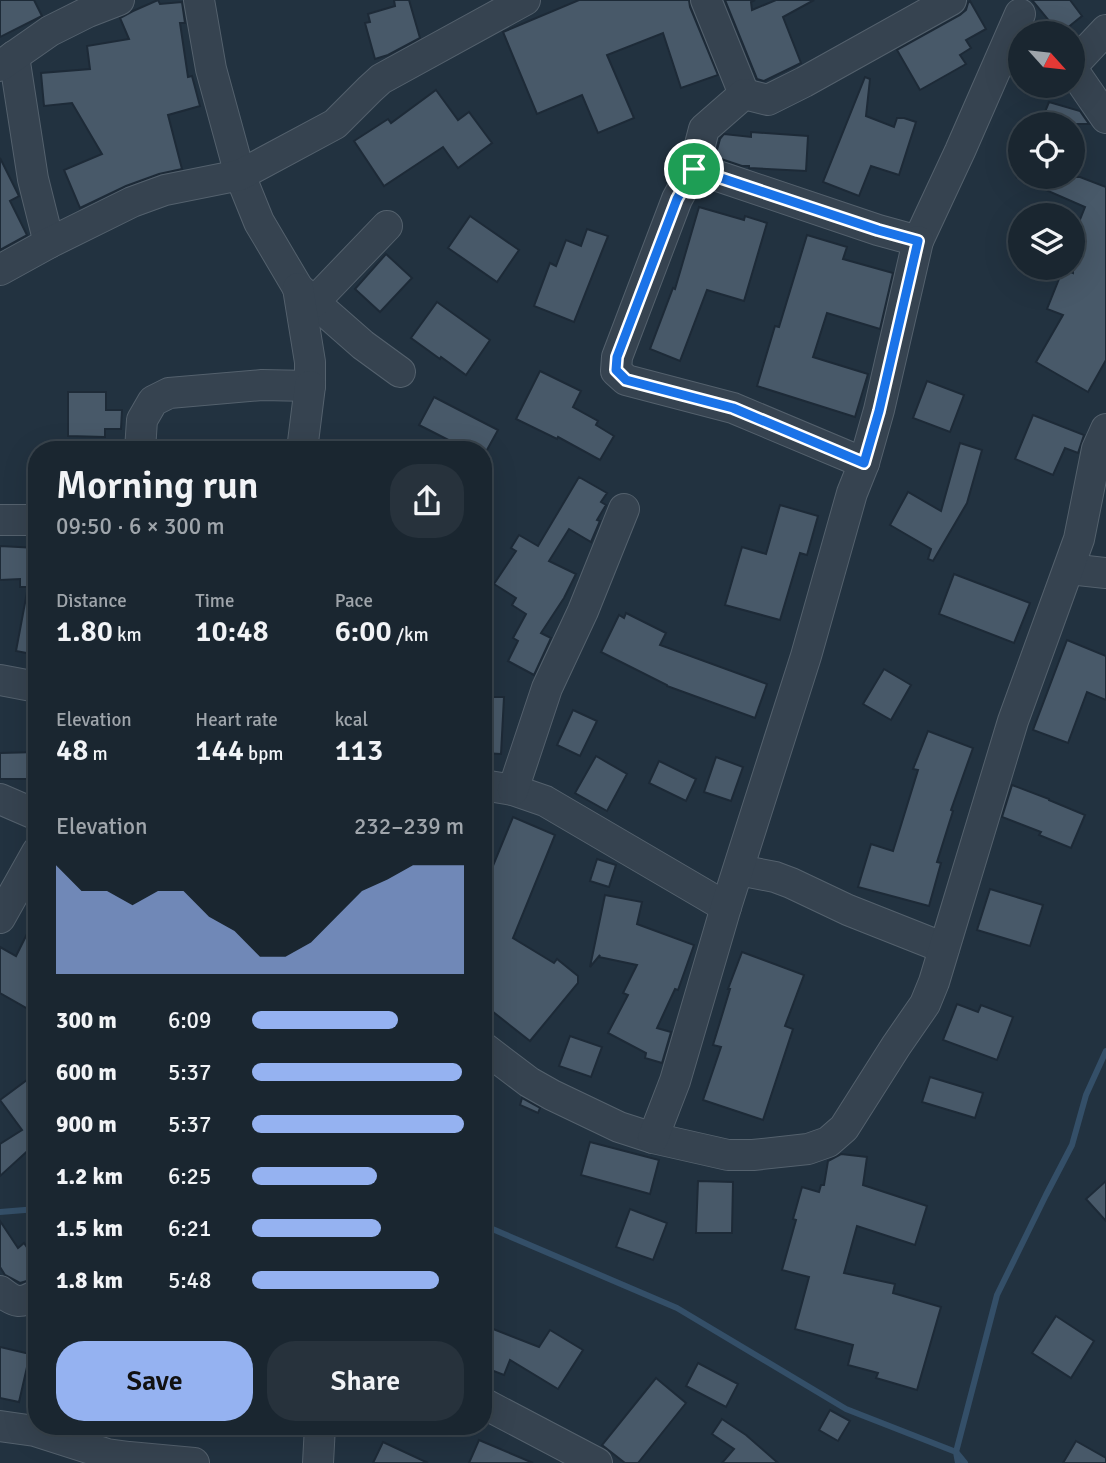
<!DOCTYPE html>
<meta charset="utf-8">
<style>
:root{--surface:#1a2630;--page:#27323c;--text:#f1f3f6;--muted:#9fa5ab;--line:#38434c;--accent:#95b2f1}
body{margin:0;font-family:Signika,sans-serif;background:var(--page);color:var(--text);height:100vh;display:flex;flex-direction:column;font-size:26px;white-space:nowrap}
*{box-sizing:border-box;margin:0}
p{font-size:23px;color:var(--muted)}
.icon{flex:none;width:38px;height:38px;fill:none;stroke:currentColor;stroke-width:2;stroke-linecap:round;stroke-linejoin:round}
.map{position:relative;flex:1;overflow:hidden}
.side{position:absolute;left:28px;top:441px;width:464px;height:994px;display:flex;flex-direction:column;background:var(--surface);border-radius:28px;box-shadow:0 7px 28px #0002,0 0 0 2px var(--line)}
.side>*{flex:none}
.needle{width:46px;rotate:117deg}
.tools{position:absolute;left:1008px;top:21px;display:grid;gap:14px}
.tools a{display:grid;place-items:center;width:77px;height:77px;border-radius:50%;background:var(--surface);box-shadow:0 7px 28px #0002,0 0 0 2px var(--line);font-size:35px}
.pin{position:absolute;display:grid;place-items:center;width:60px;height:60px;color:#fff;margin:-30px;border:4px solid #fff;border-radius:50%;box-shadow:0 2px 7px #0007}
.round{display:grid;place-items:center;flex:none;width:74px;height:74px;border-radius:28px;background:var(--page)}
.overview{display:flex;align-items:center;justify-content:space-between;height:119px;padding:0 28px}
h1{font-size:38px;font-weight:600;line-height:52px}
.stats{display:grid;grid-template-columns:repeat(3,1fr);gap:10px;height:119px;padding:7px 28px}
.stats div{display:grid;align-content:center}
.stats b{font-size:30px;font-weight:600}
.stats small{font-size:19px;font-weight:400}
.stats p{font-size:19px}
.chart{height:196px;padding:14px 28px}
.chart p{display:flex;justify-content:space-between}
.chart svg{width:100%;height:126px;margin-top:7px;fill:var(--accent);opacity:.7}
.cta{display:flex;gap:14px;margin-top:auto;padding:14px 28px}
.cta a{flex:1;height:80px;border-radius:28px;background:var(--accent);color:#111;font-size:28px;font-weight:600;line-height:80px;text-align:center}
.cta a+a{background:var(--page);color:var(--text)}
ul{padding:0 28px;list-style:none;font-size:23px}
li{display:grid;grid-template-columns:112px 84px 1fr;align-items:center;height:52px}
li i{height:18px;border-radius:9px;background:var(--accent)}
.map>svg:first-child{display:block}
.lines{fill:none;stroke-linecap:round;stroke-linejoin:round}
.stream{stroke:#344f68;stroke-width:6}
.building{fill:#485969;stroke:#1d2a37;stroke-width:2}
.minor-casing{stroke:#54616d;stroke-width:32}
.minor{stroke:#364350;stroke-width:30}
.route-casing{stroke:#fff;stroke-width:14}
.route{stroke:#1a73e8;stroke-width:9}
</style>
<div class="map">
<svg width="1106" height="1463" viewBox="0 0 1106 1463">
<rect width="100%" height="100%" fill="#223240"/>
<g class="lines">
<!-- stream -->
<g class="stream">
<path d="M0,1212L37,1209"/>
<path d="M483,1225L677,1308L846,1409L956,1452L965,1463"/>
<path d="M958,1463L956,1452L997,1295L1046,1195L1072,1145L1086,1095L1106,1051"/>
</g>
</g>
<!-- building -->
<g class="building">
<path d="M0,0H34L42,16L0,37Z"/>
<path d="M158,0L160,4L182,2L185,23H180L188,77L192,76L200,106L168,115L182,169L159,174L126,186L80,208L64,170L102,154L72,103L44,106L41,73L90,69L87,46L129,39L120,18L133,11Z"/>
<path d="M394,0H409L420,38L388,55L375,59L365,23L370,22L368,14L395,6Z"/>
<path d="M579,0H689L690,7L718,75L681,88L663,33L607,55L634,118L598,133L582,95L537,114L503,32Z"/>
<path d="M725,0H755L751,2L752,10L776,0H814L783,17L801,63L764,81L757,79Z"/>
<path d="M1032,0H1070L1082,16L1061,33H1059Z"/>
<path d="M970,1L986,29L966,40L971,48L960,55L966,64L920,90L897,50L960,15L966,10L968,3Z"/>
<path d="M865,77L870,79L866,116L894,127L897,118H904L916,122L899,175L871,166L859,196L823,182Z"/>
<path d="M436,90L458,120L469,112L492,143L458,168L443,147L384,186L354,141L388,119L391,123Z"/>
<path d="M1049,102L1080,111L1089,124H1040Z"/>
<path d="M751,132L808,136L806,171L749,168V166H742L715,157L720,139L724,134L751,137Z"/>
<path d="M0,158L19,196L10,201L27,235L0,250Z"/>
<path d="M1016,177H1080L1106,187V360L1088,392L1036,362L1063,315L1047,309L1063,269L1073,273V237L1085,207Z"/>
<path d="M699,207L744,220L745,216L767,223L744,301L707,290L680,361L650,349L673,288L675,289Z"/>
<path d="M470,216L519,250L497,282L448,248Z"/>
<path d="M587,229L608,236L574,322L534,306L550,263L556,266L566,240L581,246Z"/>
<path d="M807,235L847,247L843,259L893,273L880,329L827,313L813,357L868,374L855,417L757,386L775,326L779,327Z"/>
<path d="M386,254L412,278L380,312L355,289Z"/>
<path d="M437,302L490,340L466,375L441,357L440,359L411,338Z"/>
<path d="M540,371L581,391L573,407L598,421L596,425L614,436L600,460L558,437L557,439L516,419Z"/>
<path d="M927,381L964,395L950,432L913,418Z"/>
<path d="M68,392H106V410H122L121,429H105V437L68,436Z"/>
<path d="M434,397L498,430L487,450H468L419,425Z"/>
<path d="M1033,415L1084,435L1078,453L1065,448L1053,475L1015,459Z"/>
<path d="M960,443L982,450L967,503L933,561L928,559L931,549L890,525L908,492L941,511Z"/>
<path d="M579,477L607,493L601,502L606,505L597,520L600,521L591,542L569,529L549,561L576,574L564,598L541,633L551,638L534,675L508,661L518,641L513,638L526,614L512,605L516,598L494,584L516,551L511,548L519,535L538,546Z"/>
<path d="M780,505L818,516L807,555L800,553L780,620L725,605L742,547L766,554Z"/>
<path d="M0,546L37,548V655L16,651L28,587H20V579L0,580Z"/>
<path d="M954,574L1030,603L1014,643L939,614Z"/>
<path d="M626,613L666,633L660,645L767,684L755,718L667,686V685L601,652L619,615L624,618Z"/>
<path d="M1067,640L1106,656V700L1087,692L1068,743L1033,730Z"/>
<path d="M884,669L911,685L891,720L863,704Z"/>
<path d="M483,697H504L501,754L483,753Z"/>
<path d="M573,710L597,721L580,756L557,745Z"/>
<path d="M928,731L973,748L951,810L953,811L937,862L941,863L929,906L858,887L871,844L893,851L918,770L913,769Z"/>
<path d="M37,752V779H0V753Z"/>
<path d="M596,756L627,774L607,811L575,793Z"/>
<path d="M716,757L743,767L731,801L704,792Z"/>
<path d="M659,761L696,779L686,801L649,783Z"/>
<path d="M1012,785L1049,799V800L1085,815L1071,848L1039,835L1041,832L1002,817Z"/>
<path d="M513,817L555,835L513,938L554,963L557,959L578,976V983L530,1041L483,1004V890Z"/>
<path d="M597,859L616,865L609,887L590,881Z"/>
<path d="M990,889L1043,905L1030,946L977,930Z"/>
<path d="M605,895L642,902L637,924L694,945L678,990L675,989L657,1028L671,1032L662,1063L645,1058L646,1053L608,1033L628,995L623,993L637,965L599,957L600,955L590,967Z"/>
<path d="M37,914V1014L0,993V947L16,956Z"/>
<path d="M742,952L804,975L785,1026L793,1029L763,1120L703,1100L721,1047L713,1045L730,989H728Z"/>
<path d="M957,1004L978,1012L981,1005L1013,1017L997,1060L943,1040Z"/>
<path d="M570,1036L602,1047L591,1077L559,1066Z"/>
<path d="M930,1077L983,1093L975,1118L922,1102Z"/>
<path d="M27,1080L37,1094V1151L33,1146L0,1176V1144L22,1130L0,1100Z"/>
<path d="M522,1098L540,1108L538,1113L520,1105Z"/>
<path d="M590,1142L659,1160L650,1194L581,1175Z"/>
<path d="M841,1154L867,1157L863,1185L927,1206L915,1245L857,1226L844,1273L895,1284L893,1293L941,1307L917,1390L876,1378L878,1373L848,1365L853,1345L795,1329L809,1277L782,1270L796,1220L793,1219L802,1187L819,1192L821,1185H824L828,1161Z"/>
<path d="M698,1181L733,1182L732,1233H696Z"/>
<path d="M1106,1181V1221L1086,1199Z"/>
<path d="M630,1209L667,1223L653,1260L616,1247Z"/>
<path d="M0,1221L18,1248L24,1243L37,1262V1278L20,1283L5,1275L0,1267Z"/>
<path d="M1056,1316L1094,1341L1071,1378L1032,1353Z"/>
<path d="M483,1325L539,1347L550,1330L583,1350L558,1389L510,1360L504,1375L483,1367Z"/>
<path d="M0,1347L30,1354L19,1402L0,1398Z"/>
<path d="M698,1363L738,1384L726,1407L686,1386Z"/>
<path d="M656,1378L686,1403L638,1463H625L602,1445Z"/>
<path d="M830,1410L850,1421L838,1441L819,1430Z"/>
<path d="M722,1419L746,1435L778,1463H722L734,1449L712,1434Z"/>
<path d="M479,1440L533,1463H469Z"/>
<path d="M1076,1441L1106,1458V1463H1063Z"/>
<path d="M383,1442L428,1463H373Z"/>
</g>
<g class="lines">
<defs>
<g id="minor">
<path d="M199,0L211,69L240,175L259,222L298,288L363,345L400,372"/>
<path d="M706,0L744,94"/>
<path d="M14,56L33,179L49,243"/>
<path d="M1073,65L1106,30"/>
<path d="M0,66L50,31L88,12L119,0"/>
<path d="M1073,70L1106,118"/>
<path d="M694,168L878,230L918,241L960,151L1020,14"/>
<path d="M0,270L49,243L132,202L165,190L240,175L335,124L370,89L381,79L525,0"/>
<path d="M314,302L387,226"/>
<path d="M140,450L142,420L153,401L169,393L262,385L310,386V362L298,288"/>
<path d="M302,450L310,386"/>
<path d="M864,463L733,408L626,380L616,371L617,357L677,199L694,168L704,129L744,94L768,100L804,82L951,0"/>
<path d="M0,520H37"/>
<path d="M1069,569L1106,573"/>
<path d="M0,680L37,687"/>
<path d="M483,785L513,790L545,801L726,907"/>
<path d="M513,790L547,688L583,611L624,509"/>
<path d="M0,799L37,815"/>
<path d="M739,870L775,877L791,883L848,910L944,948"/>
<path d="M0,918L37,852"/>
<path d="M483,1047L529,1082L552,1095L619,1127L653,1138L728,1155H753L808,1149L828,1142L844,1128L896,1046L925,1004L934,982L1013,721L1079,539L1097,449L1106,429"/>
<path d="M653,1138L675,1081L726,907L806,656L852,493L864,463L879,410L918,241"/>
<path d="M0,1291C15,1303 20,1304 37,1295"/>
<path d="M483,1403L597,1463"/>
<path d="M0,1426L35,1431L107,1454L129,1457L194,1463"/>
<path d="M318,1463L320,1426"/>
</g>
</defs>
<!-- minor casing -->
<use href="#minor" class="minor-casing"/>
<!-- minor -->
<use href="#minor" class="minor"/>
</g>
<g class="lines">
<defs>
<path id="route" d="M694,169L878,230L918,241L879,411L864,463L733,408L626,380L616,370L617,357L677,199Z"/>
</defs>
<!-- route casing -->
<use href="#route" class="route-casing"/>
<!-- route -->
<use href="#route" class="route"/>
</g>
</svg>
<div class="tools">
<a><svg class="needle" viewBox="-14 -14 28 28"><path d="M0-13l5 13h-10z" fill="#e53935"/><path d="M0 13l5-13h-10z" fill="#9fa5ab"/></svg></a>
<a><svg class="icon" aria-label="locate" viewBox="0 0 24 24"><circle cx="12" cy="12" r="6"/><path d="M12 2v4M12 18v4M2 12h4M18 12h4"/></svg></a>
<a><svg class="icon" aria-label="layers" viewBox="0 0 24 24"><path d="M12 4l9 5-9 5-9-5zM3 14l9 5 9-5"/></svg></a>
</div>
<div class="pin" style="left:694px;top:169px;background:#1e9e55"><svg class="icon" aria-label="arrive" viewBox="0 0 24 24"><path d="M6 21V4h12l-3 4 3 4H6"/></svg></div>
<section class="side">
<div class="overview"><div><h1>Morning run</h1><p>09:50 · 6 × 300 m</p></div><a class="round"><svg class="icon" aria-label="share" viewBox="0 0 24 24"><path d="M12 15V3M7 8l5-5 5 5M5 13v7h14v-7"/></svg></a></div>
<div class="stats">
<div><p>Distance</p><b>1.80<small> km</small></b></div>
<div><p>Time</p><b>10:48</b></div>
<div><p>Pace</p><b>6:00<small> /km</small></b></div>
</div>
<div class="stats">
<div><p>Elevation</p><b>48<small> m</small></b></div>
<div><p>Heart rate</p><b>144<small> bpm</small></b></div>
<div><p>kcal</p><b>113</b></div>
</div>
<div class="chart"><p><span>Elevation</span>232–239 m</p>
<svg viewBox="0 0 160 44" preserveAspectRatio="none"><path d="M0 44V6L10 15L20 15L30 20L40 15L50 15L60 24L70 29L80 38L90 38L100 33L110 24L120 15L130 11L140 6L150 6L160 6V44z"/></svg>
</div>
<ul>
<li><b>300 m</b>6:09<i style="width:69%"></i></li>
<li><b>600 m</b>5:37<i style="width:99%"></i></li>
<li><b>900 m</b>5:37<i style="width:100%"></i></li>
<li><b>1.2 km</b>6:25<i style="width:59%"></i></li>
<li><b>1.5 km</b>6:21<i style="width:61%"></i></li>
<li><b>1.8 km</b>5:48<i style="width:88%"></i></li>
</ul>
<div class="cta"><a>Save</a><a>Share</a></div>
</section>
</div>
